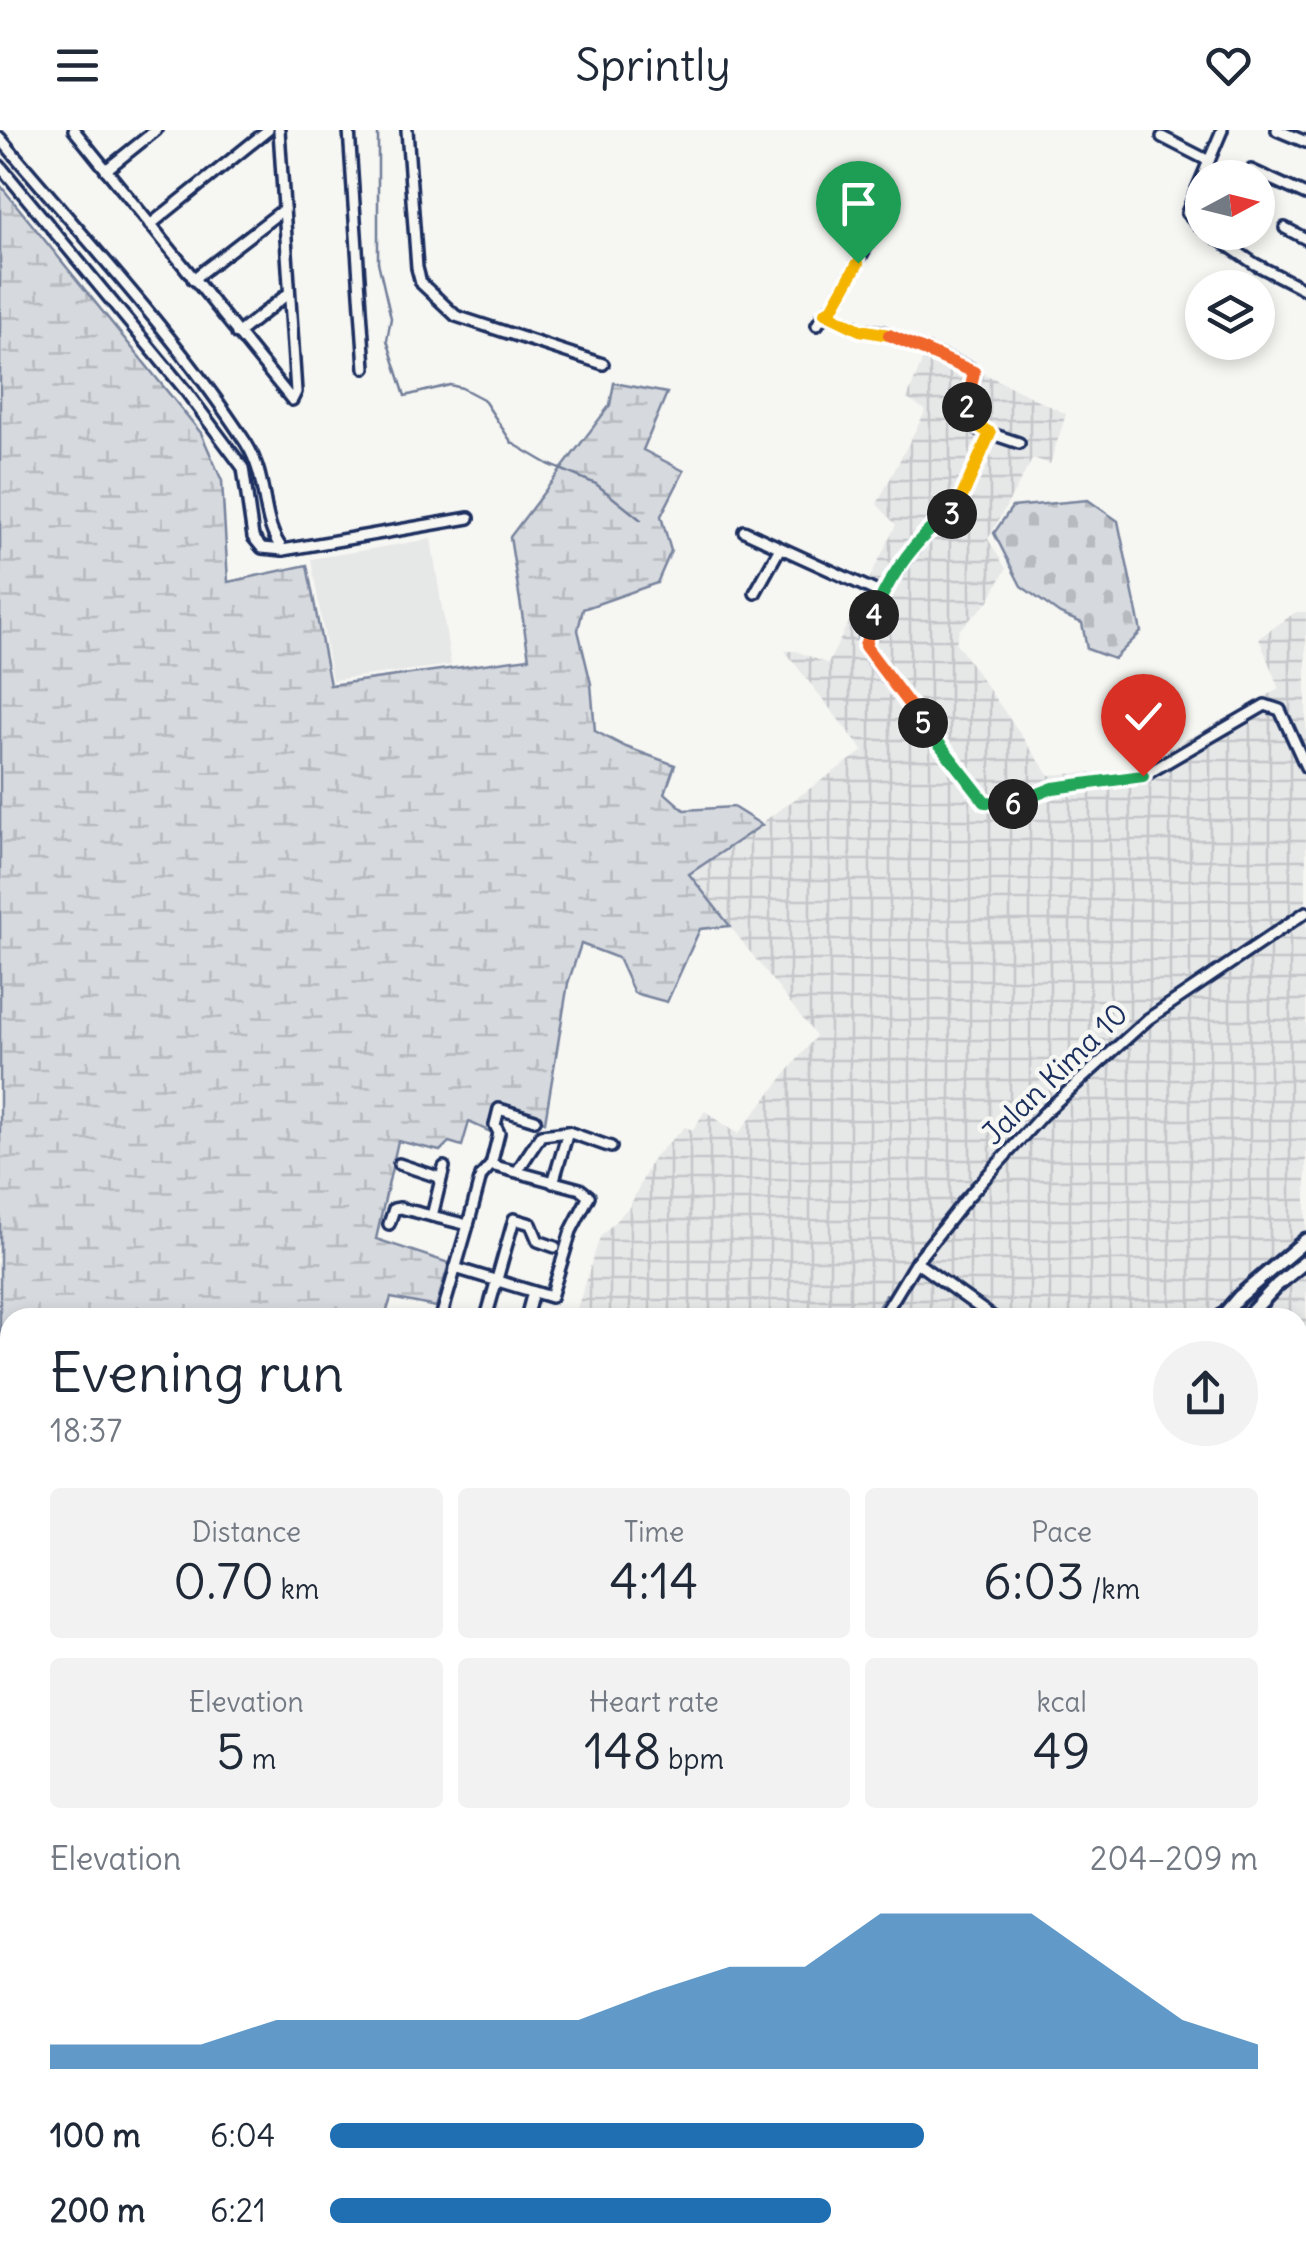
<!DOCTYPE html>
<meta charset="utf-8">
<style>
:root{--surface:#fff;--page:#f2f2f3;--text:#1f2937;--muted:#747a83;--accent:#1f6fb2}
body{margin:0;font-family:Delius,sans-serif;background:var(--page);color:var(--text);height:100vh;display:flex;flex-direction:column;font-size:38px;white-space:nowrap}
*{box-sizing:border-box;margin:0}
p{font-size:32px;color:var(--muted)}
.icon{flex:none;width:55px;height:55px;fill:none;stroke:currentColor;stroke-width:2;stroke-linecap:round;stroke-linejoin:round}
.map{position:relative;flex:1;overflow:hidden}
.drawer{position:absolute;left:0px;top:1178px;width:1308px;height:962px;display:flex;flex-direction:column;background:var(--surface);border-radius:30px 30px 0 0;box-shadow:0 5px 15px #0003}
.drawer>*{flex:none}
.needle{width:65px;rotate:83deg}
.tools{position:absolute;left:1185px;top:30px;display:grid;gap:20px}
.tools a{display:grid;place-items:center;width:90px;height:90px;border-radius:50%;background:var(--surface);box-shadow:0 5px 15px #0003;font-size:50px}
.pin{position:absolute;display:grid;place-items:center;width:85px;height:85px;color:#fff;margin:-102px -42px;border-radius:50% 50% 50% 0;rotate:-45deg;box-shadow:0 0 10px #0007}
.pin .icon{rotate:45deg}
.km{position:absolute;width:50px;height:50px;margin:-25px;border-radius:50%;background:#222;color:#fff;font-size:28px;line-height:50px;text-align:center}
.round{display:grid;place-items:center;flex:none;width:105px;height:105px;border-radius:52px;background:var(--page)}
.head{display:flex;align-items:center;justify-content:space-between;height:170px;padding:0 50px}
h1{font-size:55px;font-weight:600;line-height:75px}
.figures{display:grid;grid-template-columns:repeat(3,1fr);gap:15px;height:170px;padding:10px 50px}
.figures div{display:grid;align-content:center;border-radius:10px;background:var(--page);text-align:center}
.figures b{font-size:50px;font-weight:600}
.figures small{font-size:28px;font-weight:400}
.figures p{font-size:28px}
.chart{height:280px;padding:20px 50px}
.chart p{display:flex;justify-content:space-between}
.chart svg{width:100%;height:180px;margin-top:10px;fill:var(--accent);opacity:.7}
ul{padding:0 50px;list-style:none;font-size:32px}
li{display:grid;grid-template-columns:160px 120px 1fr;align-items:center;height:75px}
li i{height:25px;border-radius:12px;background:var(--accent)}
header{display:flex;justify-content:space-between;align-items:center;height:130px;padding:0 50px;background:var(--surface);font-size:45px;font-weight:600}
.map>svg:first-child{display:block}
.built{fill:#e6e7e7}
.industrial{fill:url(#industrial-grid)}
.wetland{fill:url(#wetland-marsh);stroke:#78849e;stroke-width:2.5}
.cemetery{fill:url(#cemetery-stones);stroke:#78849e;stroke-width:2.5}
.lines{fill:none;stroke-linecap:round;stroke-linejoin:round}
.stream{stroke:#717e99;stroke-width:2.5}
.river{stroke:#abb2c0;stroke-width:15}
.minor-casing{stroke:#1b2f5e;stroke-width:16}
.major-casing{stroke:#1b2f5e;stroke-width:19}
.minor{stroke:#f6f6f2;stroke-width:9}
.major{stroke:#f6f6f2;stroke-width:11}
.split-1-casing{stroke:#fff;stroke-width:20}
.split-2-casing{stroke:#fff;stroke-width:20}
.split-3-casing{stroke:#fff;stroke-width:20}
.split-4-casing{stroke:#fff;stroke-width:20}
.split-5-casing{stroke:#fff;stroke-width:20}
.split-6-casing{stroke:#fff;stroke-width:20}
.split-7-casing{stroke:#fff;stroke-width:20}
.split-1{stroke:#f5b400;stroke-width:12}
.split-2{stroke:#f0652b;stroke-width:12}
.split-3{stroke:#f5b400;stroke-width:12}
.split-4{stroke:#22a559;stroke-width:12}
.split-5{stroke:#f0652b;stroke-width:12}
.split-6{stroke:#22a559;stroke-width:12}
.split-7{stroke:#22a559;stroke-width:12}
.labels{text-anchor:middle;stroke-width:9;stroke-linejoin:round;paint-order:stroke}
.street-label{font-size:30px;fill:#1b2f5e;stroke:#f6f6f2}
</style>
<header><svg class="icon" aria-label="menu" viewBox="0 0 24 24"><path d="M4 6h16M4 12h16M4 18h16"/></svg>Sprintly<svg class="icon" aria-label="heart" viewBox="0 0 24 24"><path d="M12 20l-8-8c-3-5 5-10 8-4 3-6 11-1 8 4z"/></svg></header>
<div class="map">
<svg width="1306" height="2138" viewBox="0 0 1306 2138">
<defs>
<pattern id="industrial-grid" width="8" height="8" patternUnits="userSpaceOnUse" patternTransform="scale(2.5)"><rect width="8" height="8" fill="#e6e7e7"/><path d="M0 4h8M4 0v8" fill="none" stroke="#c5c6c9"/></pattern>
<pattern id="wetland-marsh" width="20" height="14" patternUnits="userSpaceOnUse" patternTransform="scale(2.5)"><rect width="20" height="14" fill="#d6d9dd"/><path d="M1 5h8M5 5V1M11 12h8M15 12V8" fill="none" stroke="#b7bbc0"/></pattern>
<pattern id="cemetery-stones" width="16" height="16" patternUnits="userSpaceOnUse" patternTransform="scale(2.5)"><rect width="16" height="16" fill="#d6d9dd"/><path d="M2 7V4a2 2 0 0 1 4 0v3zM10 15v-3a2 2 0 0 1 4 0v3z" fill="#b7bbc0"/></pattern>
</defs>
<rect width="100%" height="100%" fill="#f6f6f2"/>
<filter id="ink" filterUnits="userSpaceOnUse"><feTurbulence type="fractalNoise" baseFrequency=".01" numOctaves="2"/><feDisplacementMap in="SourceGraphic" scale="20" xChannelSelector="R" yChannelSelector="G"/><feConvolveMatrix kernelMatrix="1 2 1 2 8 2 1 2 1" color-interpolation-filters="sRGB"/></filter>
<g filter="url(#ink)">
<!-- built -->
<g class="built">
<path d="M431,409L451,535L332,550L311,429Z"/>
<path d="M248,2130H534L533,2138H247Z"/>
</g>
<!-- industrial -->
<path class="industrial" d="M928,216L1066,284L1050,334L1033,328L988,409L1006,439L988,472L959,500L956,513L1049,645L1130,640L1279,559L1259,508L1296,482H1306V2138H587L586,2130H1298V1188H574L600,1107L630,1076L653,1028L685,997L693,1000L705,981L738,1004L816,906L689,744L863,621L785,521H796L828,534L896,395L877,374L926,280L907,269Z"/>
<!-- wetland -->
<path class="wetland" d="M0,55L201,303L222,351L228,452L307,435L330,555L529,528L510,407L610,275L614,253L667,263L643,320L684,341L661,386L671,421L657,453L583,479L578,500L591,554L595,601L626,617L675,635L665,663L684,680L733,677L762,695L689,744L730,796L700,799L667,872L634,863L618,828L581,814L568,853L545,992L502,978L497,1005L469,992L462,1016L449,1012L440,1021L398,1011L376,1109L449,1133L436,1177L391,1168L385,1187L10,1188V1274L0,1268Z"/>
<!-- cemetery -->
<path class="cemetery" d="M1088,370L1118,391L1141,502L1114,529L1087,519L1082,493L1060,484L1021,456L994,403L1012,377Z"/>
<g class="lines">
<!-- stream -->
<g class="stream">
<path d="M378,0V132L391,188L387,210L405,266L450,255L462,258L483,269L512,313L548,334L596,354L641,390"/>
<path d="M872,1188L886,1164"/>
</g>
<!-- river -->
<path class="river" d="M37,2138L38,2130"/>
<defs>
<g id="minor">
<path d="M74,0L292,270L296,262L279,0"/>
<path d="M349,0L365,238"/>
<path d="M407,0L417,138L421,153L456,186L603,234"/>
<path d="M1277,0L1306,12"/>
<path d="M1162,7L1209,31"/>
<path d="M0,8C83,107 176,205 246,313C270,351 259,390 283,420"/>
<path d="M0,36L185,260L243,338L253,407L262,418L283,420L469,388"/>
<path d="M106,40L156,0"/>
<path d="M1251,40L1306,65"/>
<path d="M1258,66L1267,47"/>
<path d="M150,95L268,0"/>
<path d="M1202,98L1187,83L1222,0"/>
<path d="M1285,98L1306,109"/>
<path d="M1208,102L1255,134L1306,160"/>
<path d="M193,149L284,79"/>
<path d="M825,183L835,174L868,113L865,107L835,90"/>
<path d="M817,195L825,183L861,200L882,202L971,239L975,246L967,274L968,290L980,300L1019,313"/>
<path d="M237,204L289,163"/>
<path d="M989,303C979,327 971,353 958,375C951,388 939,391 930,400C912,419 860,488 865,514C866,517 871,525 872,528L985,672L1010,675L1053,658L1143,646L1265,575L1280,580L1306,637"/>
<path d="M744,401L882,464"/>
<path d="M755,463L780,418"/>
<path d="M399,1034L441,1048"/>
<path d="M491,1035L499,1003L495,995L499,979L535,990"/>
<path d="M518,1040L541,1005L568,1002L611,1017"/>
<path d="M553,1053L568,1002"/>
<path d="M432,1086L444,1037"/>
<path d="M389,1094L394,1079L400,1078L468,1095L441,1188"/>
<path d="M916,1132L994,1188"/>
<path d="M455,1138L551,1167L571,1101L589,1066L580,1059L491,1035L481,1046L468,1095"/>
<path d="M486,1188L514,1089L531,1094L538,1111L555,1117"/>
<path d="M526,1188L533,1162"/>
<path d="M882,1188L916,1132L966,1069L1043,984L1148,889L1306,782"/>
<path d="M0,1471L10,1474"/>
<path d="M0,1540L10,1543"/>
<path d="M2,1575L10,1552"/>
<path d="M0,1665L10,1666"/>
<path d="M0,1797L10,1799"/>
<path d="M0,1871L4,1872"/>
<path d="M1298,1896L1306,1877"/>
<path d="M1298,1917L1306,1920"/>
<path d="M0,1975L3,1962"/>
<path d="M0,2125L10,2127"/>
<path d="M20,2130L23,2138"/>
<path d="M0,2135L7,2138"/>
<path d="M255,2138L256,2130"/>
<path d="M263,2138L264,2130"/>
</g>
<g id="major">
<path d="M1221,1188L1239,1167L1306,1110"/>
<path d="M1246,1188L1277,1155L1306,1131"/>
<path d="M792,2138L795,2130"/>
<path d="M807,2138L811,2130"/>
</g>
</defs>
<!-- minor casing -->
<use href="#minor" class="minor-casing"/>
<!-- major casing -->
<use href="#major" class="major-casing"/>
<!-- minor -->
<use href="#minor" class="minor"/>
<!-- major -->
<use href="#major" class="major"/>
</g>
</g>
<g class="lines" filter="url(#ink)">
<defs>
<path id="split-1" d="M858,133L832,179L825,183L860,200L889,205"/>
<path id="split-2" d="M889,205L974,242L967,277"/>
<path id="split-3" d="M952,384L958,376L990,303L968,290L967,277"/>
<path id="split-4" d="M874,485C885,455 908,420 932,398C938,393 946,389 952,384"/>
<path id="split-5" d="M874,485L865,516L923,593"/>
<path id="split-6" d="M923,593L985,672L1013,674"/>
<path id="split-7" d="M1013,674L1053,658L1143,646"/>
</defs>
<!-- split-1 casing -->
<use href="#split-1" class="split-1-casing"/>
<!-- split-2 casing -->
<use href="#split-2" class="split-2-casing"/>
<!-- split-3 casing -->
<use href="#split-3" class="split-3-casing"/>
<!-- split-4 casing -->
<use href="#split-4" class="split-4-casing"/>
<!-- split-5 casing -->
<use href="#split-5" class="split-5-casing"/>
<!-- split-6 casing -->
<use href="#split-6" class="split-6-casing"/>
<!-- split-7 casing -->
<use href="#split-7" class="split-7-casing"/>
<!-- split-1 -->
<use href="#split-1" class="split-1"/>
<!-- split-2 -->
<use href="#split-2" class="split-2"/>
<!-- split-3 -->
<use href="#split-3" class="split-3"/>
<!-- split-4 -->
<use href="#split-4" class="split-4"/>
<!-- split-5 -->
<use href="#split-5" class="split-5"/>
<!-- split-6 -->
<use href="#split-6" class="split-6"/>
<!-- split-7 -->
<use href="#split-7" class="split-7"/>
</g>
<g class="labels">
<!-- street labels -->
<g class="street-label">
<text transform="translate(1055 944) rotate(-44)" y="10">Jalan Kima 10</text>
</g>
</g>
</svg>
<div class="tools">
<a><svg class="needle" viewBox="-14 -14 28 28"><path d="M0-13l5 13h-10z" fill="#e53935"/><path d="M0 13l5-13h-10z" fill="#747a83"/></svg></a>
<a><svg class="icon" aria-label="layers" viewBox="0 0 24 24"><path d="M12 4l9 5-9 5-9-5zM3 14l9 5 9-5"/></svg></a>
</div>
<div class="pin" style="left:858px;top:133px;background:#1e9e55"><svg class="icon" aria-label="arrive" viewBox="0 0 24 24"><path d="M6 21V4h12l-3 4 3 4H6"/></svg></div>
<div class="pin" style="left:1143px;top:646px;background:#d93025"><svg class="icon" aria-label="check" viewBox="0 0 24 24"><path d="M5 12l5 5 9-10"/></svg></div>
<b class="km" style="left:967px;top:277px">2</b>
<b class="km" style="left:952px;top:384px">3</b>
<b class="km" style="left:874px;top:485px">4</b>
<b class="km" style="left:923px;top:593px">5</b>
<b class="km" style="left:1013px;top:674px">6</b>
<section class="drawer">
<div class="head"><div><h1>Evening run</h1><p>18:37</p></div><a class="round"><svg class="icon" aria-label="share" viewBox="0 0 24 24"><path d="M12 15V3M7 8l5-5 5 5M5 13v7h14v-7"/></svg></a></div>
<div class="figures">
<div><p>Distance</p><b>0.70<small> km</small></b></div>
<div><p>Time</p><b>4:14</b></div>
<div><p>Pace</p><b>6:03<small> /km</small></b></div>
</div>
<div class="figures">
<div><p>Elevation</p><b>5<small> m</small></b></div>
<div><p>Heart rate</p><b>148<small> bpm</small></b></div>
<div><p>kcal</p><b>49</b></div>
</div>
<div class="chart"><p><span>Elevation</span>204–209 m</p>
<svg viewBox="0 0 160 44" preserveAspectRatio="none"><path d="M0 44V38L10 38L20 38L30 32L40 32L50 32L60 32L70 32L80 25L90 19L100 19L110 6L120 6L130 6L140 19L150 32L160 38V44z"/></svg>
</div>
<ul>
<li><b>100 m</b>6:04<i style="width:64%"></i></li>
<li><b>200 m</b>6:21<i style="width:54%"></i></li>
</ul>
</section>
</div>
